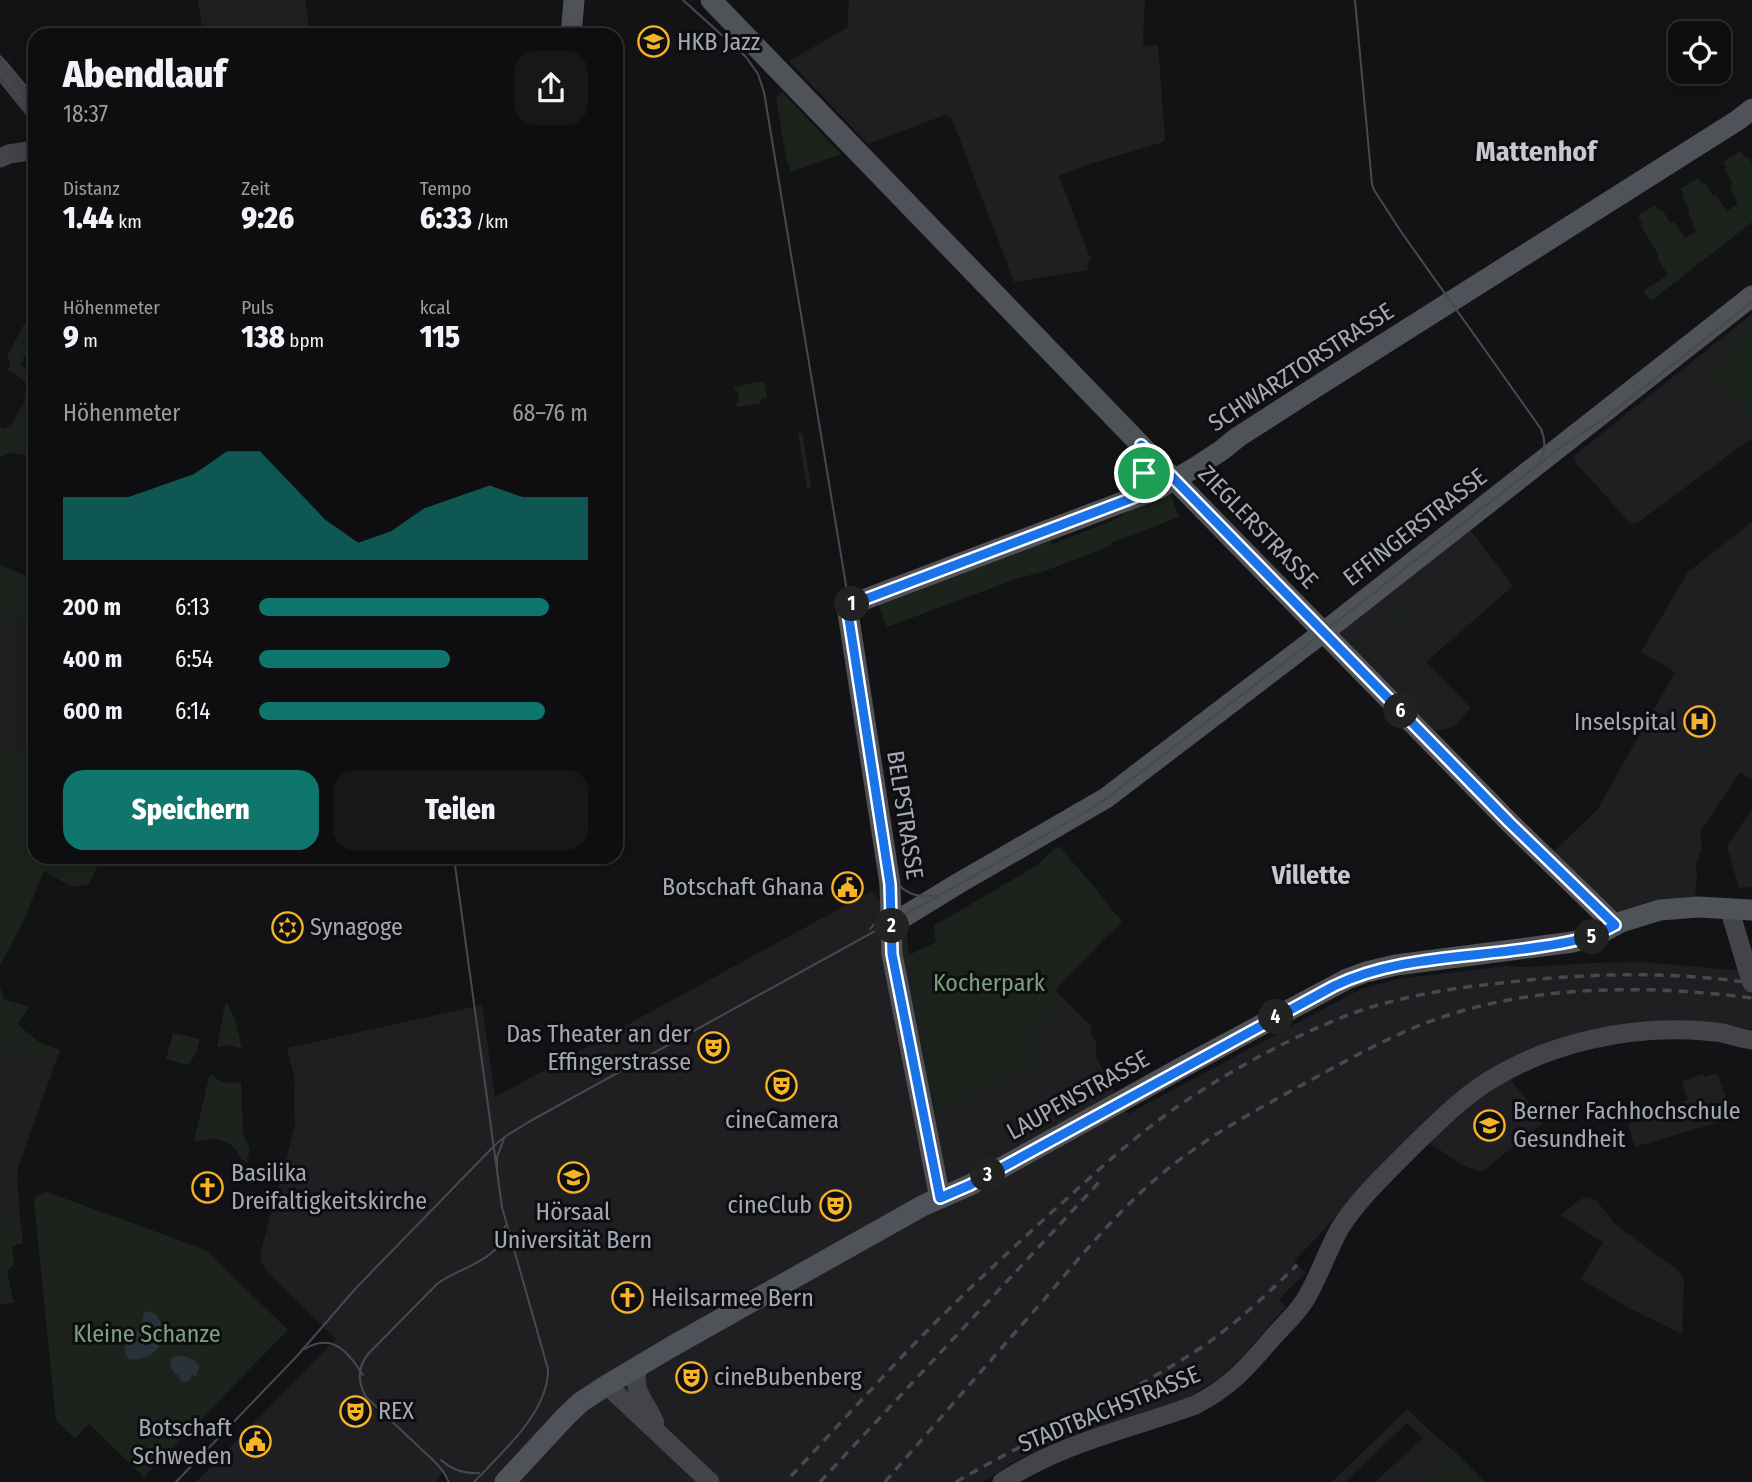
<!DOCTYPE html>
<html lang="de">
<meta charset="utf-8">
<style>
:root{--surface:#0e0e10;--page:#171719;--text:#f1f3f6;--muted:#9b9c9f;--line:#2e2e30;--accent:#0f766e}
body{margin:0;font-family:"Fira Sans Condensed",sans-serif;background:var(--page);color:var(--text);height:100vh;display:flex;flex-direction:column;font-size:26px;white-space:nowrap}
*{box-sizing:border-box;margin:0}
p{font-size:23px;color:var(--muted)}
.icon{flex:none;width:38px;height:38px;fill:none;stroke:currentColor;stroke-width:2;stroke-linecap:round;stroke-linejoin:round}
.map{position:relative;flex:1;overflow:hidden}
.sheet{position:absolute;left:28px;top:28px;width:595px;height:836px;display:flex;flex-direction:column;background:var(--surface);border-radius:21px;box-shadow:0 4px 18px #0003,0 0 0 2px var(--line)}
.sheet>*{flex:none}
.fabs{position:absolute;left:1668px;top:21px;display:grid;gap:14px}
.fabs a{display:grid;place-items:center;width:63px;height:63px;border-radius:14px;background:var(--surface);box-shadow:0 4px 18px #0003,0 0 0 2px var(--line);font-size:35px}
.pin{position:absolute;display:grid;place-items:center;width:60px;height:60px;color:#fff;margin:-30px;border:4px solid #fff;border-radius:50%;box-shadow:0 2px 7px #0007}
.km{position:absolute;width:35px;height:35px;margin:-18px;border-radius:50%;background:#222;color:#fff;font-size:19px;line-height:35px;text-align:center}
.round{display:grid;place-items:center;flex:none;width:74px;height:74px;border-radius:21px;background:var(--page)}
.headline{display:flex;align-items:center;justify-content:space-between;height:119px;padding:0 35px}
h1{font-size:38px;font-weight:800;line-height:52px}
.figures{display:grid;grid-template-columns:repeat(3,1fr);gap:10px;height:119px;padding:7px 35px}
.figures div{display:grid;align-content:center}
.figures b{font-size:30px;font-weight:800}
.figures small{font-size:19px;font-weight:400}
.figures p{font-size:19px}
.chart{height:196px;padding:14px 35px}
.chart p{display:flex;justify-content:space-between}
.chart svg{width:100%;height:126px;margin-top:7px;fill:var(--accent);opacity:.7}
.button{display:flex;gap:14px;margin-top:auto;padding:14px 35px}
.button a{flex:1;height:80px;border-radius:21px;background:var(--accent);color:#fff;font-size:28px;font-weight:800;line-height:80px;text-align:center}
.button a+a{background:var(--page);color:var(--text)}
ul{padding:0 35px;list-style:none;font-size:23px}
li{display:grid;grid-template-columns:112px 84px 1fr;align-items:center;height:52px}
li i{height:18px;border-radius:9px;background:var(--accent)}
.map>svg:first-child{display:block}
.built{fill:#1f1f22}
.green{fill:#1b231c}
.water{fill:#293239}
.lines{fill:none;stroke-linecap:round;stroke-linejoin:round}
.secondary{stroke:#42444a;stroke-width:19}
.primary{stroke:#505259;stroke-width:21}
.tram{stroke:#47494f;stroke-width:2}
.rail{stroke:#47494f;stroke-width:3.5;stroke-dasharray:9 7;stroke-linecap:butt}
.secondary-bridge{stroke:#42444a;stroke-width:19}
.route-casing{stroke:#fff;stroke-width:14}
.route{stroke:#1a73e8;stroke-width:9}
.labels{text-anchor:middle;stroke-width:6;stroke-linejoin:round;paint-order:stroke}
.poi-label{font-size:24px;fill:#a4a9b6;stroke:#0e0e10;text-anchor:start}
.street-label{font-size:24px;fill:#a4a9b6;stroke:#0e0e10}
.park-label{font-size:24px;fill:#7aa17d;stroke:#0e0e10}
.neighbourhood-label{font-size:26px;font-weight:bold;fill:#c5c8d2;stroke:#0e0e10}
.quarter-label{font-size:28px;font-weight:bold;fill:#c5c8d2;stroke:#0e0e10}
</style>
<div class="map">
<svg width="1752" height="1482" viewBox="0 0 1752 1482">
<rect width="100%" height="100%" fill="#131315"/>
<!-- built -->
<g class="built">
<path d="M198,0H305L311,35H203Z"/>
<path d="M849,0H1145L1143,41L1144,46L1158,45L1165,139L1163,142L1090,164L1059,176L1091,260L1087,262L1088,270L1014,282L952,119L945,115L868,144L789,61L847,28Z"/>
<path d="M1752,314V438L1637,523L1631,524L1576,463L1574,459L1575,455Z"/>
<path d="M1752,522V780L1740,772L1700,832L1702,847L1696,865L1697,878L1695,897L1608,919L1552,853L1597,810L1675,672L1641,652L1688,572Z"/>
<path d="M1470,530L1513,586L1426,662L1471,708L1453,727L1435,731L1338,633Z"/>
<path d="M0,615L35,628V644L30,649L27,660L35,674V733L13,755L0,751Z"/>
<path d="M1752,809V887L1739,888L1727,846Z"/>
<path d="M872,891L907,935L909,955L1038,1059L1027,1040L1055,1011V990L1092,1027L1091,1033L1096,1042V1057L1128,1114L1361,989L1398,979L1439,974L1506,966L1522,967L1594,963L1644,962L1732,970L1752,969V1029L1712,1023L1543,1045L1348,1201L1325,1229L1294,1261L1306,1273L1279,1299L1286,1307L1238,1361L1220,1378L1189,1397L1058,1440L1010,1464L983,1482H452L443,1473L435,1482H196L336,1339L267,1272L261,1261V1251L295,1126L294,1093L295,1080L287,1048L482,1005L495,1097Z"/>
<path d="M9,1044L56,1061L18,1168L17,1176L20,1218L5,1220L0,1218V1067Z"/>
<path d="M1717,1073L1733,1118L1635,1147L1628,1125L1632,1123L1631,1118L1666,1107L1671,1123L1678,1121L1674,1105L1688,1100L1682,1081L1703,1074L1705,1077Z"/>
<path d="M1507,1075L1544,1122L1482,1172L1464,1166L1425,1140Z"/>
<path d="M1589,1197L1596,1200L1615,1224L1680,1272L1684,1281L1682,1334L1629,1308L1581,1279L1603,1242L1560,1215L1581,1199Z"/>
<path d="M1407,1409L1430,1431L1455,1452L1423,1482H1375L1423,1438L1407,1423L1345,1482H1332Z"/>
</g>
<!-- green -->
<g class="green">
<path d="M781,93H783L841,154L791,172L786,157L776,98Z"/>
<path d="M1741,151L1744,157L1747,156L1752,163V222L1651,301L1643,291L1668,275L1657,258L1659,256L1640,224L1642,223L1638,216L1655,205L1660,211L1662,210L1671,223L1674,222L1685,238L1696,231L1692,225L1694,223L1688,213L1690,211L1682,197L1684,195L1680,189L1698,178L1702,184L1705,183L1713,196L1716,195L1727,211L1738,204L1730,186L1733,184L1725,170L1727,168L1723,162Z"/>
<path d="M35,317V336L21,364L35,382V462L28,455L9,453L2,457L0,456V427L5,429L10,426L25,400L26,383L14,373L8,371L10,362L7,358L9,353L24,324Z"/>
<path d="M1752,320V424L1710,370L1738,348L1735,334Z"/>
<path d="M764,381L767,397L761,399L760,404L736,407V403L739,401L737,391H735L734,387Z"/>
<path d="M798,433H802L811,486L809,488H807Z"/>
<path d="M1170,493L1179,517L1111,543V546L1042,572L1019,578L887,627L878,604L1049,539L1052,544L1110,522L1140,505Z"/>
<path d="M0,565L35,579V628L0,615Z"/>
<path d="M1398,611L1409,624L1399,632L1389,619Z"/>
<path d="M35,733V858H101L89,884L72,887L44,871L26,915L0,966V751L13,755Z"/>
<path d="M1059,846L1095,888L1122,922L1105,938L1055,990V1011L1028,1040L1038,1059L937,1117L909,955L936,942L934,926L1039,864L1048,854Z"/>
<path d="M0,987L4,1000L21,1004L29,1008L17,1024L40,1043L60,1050L56,1061L9,1044L0,1067Z"/>
<path d="M227,1003L235,1019L242,1049L228,1045L217,1047L225,1004Z"/>
<path d="M173,1033L200,1039L196,1053L188,1065L166,1059Z"/>
<path d="M212,1075C224,1087 228,1081 241,1083L243,1134L250,1149L247,1162L241,1159C233,1139 215,1135 196,1142L194,1141L209,1077Z"/>
<path d="M47,1192L206,1250L288,1330L144,1477L89,1424L75,1438L56,1420L34,1201L37,1196Z"/>
<path d="M0,1218L5,1220L20,1218L23,1243L12,1246L14,1264L7,1272L14,1303L0,1304Z"/>
<path d="M1455,1452L1485,1482H1423Z"/>
</g>
<!-- water -->
<g class="water">
<path d="M148,1311L156,1314C160,1321 164,1327 163,1335C162,1352 143,1362 129,1359L125,1354C125,1334 136,1338 141,1324C143,1321 143,1317 144,1313Z"/>
<path d="M176,1356C187,1356 195,1358 199,1367L196,1376L192,1375L190,1380L186,1382L181,1381L179,1375H176C172,1370 168,1365 171,1358Z"/>
</g>
<g class="lines">
<!-- secondary -->
<g class="secondary">
<path d="M0,68L35,111"/>
<path d="M0,158L9,154L35,150"/>
<path d="M1729,908L1747,968"/>
<path d="M638,1367C631,1392 646,1401 655,1423"/>
<path d="M607,1385L710,1482"/>
<path d="M1002,1482C1063,1442 1127,1430 1195,1405C1232,1386 1247,1367 1274,1336C1285,1324 1297,1313 1305,1300C1319,1277 1327,1251 1340,1228C1358,1199 1390,1169 1414,1145C1437,1123 1459,1100 1487,1082C1550,1042 1631,1025 1705,1031C1712,1032 1720,1032 1726,1034C1735,1036 1743,1039 1752,1040"/>
</g>
<!-- primary -->
<g class="primary">
<path d="M711,0L1162,467L1509,822L1615,925"/>
<path d="M571,35L574,0"/>
<path d="M892,924L959,883L1106,798L1338,621L1752,296"/>
<path d="M940,1198L892,954L890,884L847,606L1160,488L1196,467L1222,450L1238,437L1319,385L1738,120L1752,109"/>
<path d="M505,1482L566,1416L581,1402L607,1385L671,1347L924,1205L970,1185L1181,1068L1347,979L1366,972L1396,965L1573,942L1597,935L1621,922L1660,910L1698,907L1752,910"/>
</g>
<!-- tram -->
<g class="tram">
<path d="M683,0L746,57L758,74L764,92L893,868C894,892 887,912 870,929"/>
<path d="M1355,0L1372,184L1374,190L1402,233L1541,429C1546,441 1546,452 1538,463"/>
<path d="M0,56L35,97"/>
<path d="M0,72L35,115"/>
<path d="M454,858L502,1207L548,1369C549,1412 501,1453 474,1482"/>
<path d="M891,873C900,892 916,899 937,895"/>
<path d="M497,1173V1157L504,1139"/>
<path d="M305,1349C333,1332 349,1353 363,1375"/>
<path d="M441,1460C452,1470 464,1474 479,1473"/>
<path d="M176,1482L297,1356L356,1288L495,1145L506,1136L532,1120L935,898L1099,804L1303,648L1562,446L1608,416L1752,302"/>
<path d="M449,1482L443,1471L436,1463L366,1397C357,1381 357,1367 369,1353L437,1284C459,1267 505,1260 505,1226"/>
</g>
<!-- rail -->
<g class="rail">
<path d="M791,1476C842,1422 891,1366 944,1314C979,1279 1016,1245 1052,1212C1083,1184 1114,1155 1147,1129C1206,1083 1286,1038 1356,1012C1403,996 1452,988 1501,983C1585,973 1669,971 1752,983"/>
<path d="M820,1482L1103,1178"/>
<path d="M885,1482C937,1422 989,1362 1042,1302C1076,1262 1110,1220 1149,1185C1194,1144 1247,1115 1300,1086C1338,1065 1377,1043 1418,1026C1522,984 1642,984 1752,998"/>
<path d="M956,1482C1033,1437 1116,1402 1191,1354C1231,1329 1264,1297 1297,1265"/>
</g>
<!-- secondary-bridge -->
<path class="secondary-bridge" d="M1747,968L1752,983"/>
</g>
<g class="lines">
<defs>
<path id="route" d="M1141,445L1509,822L1615,925C1590,939 1567,943 1538,947C1471,958 1396,956 1334,986L970,1185L940,1198L892,954L890,884L847,606L1135,497L1144,473Z"/>
</defs>
<!-- route casing -->
<use href="#route" class="route-casing"/>
<!-- route -->
<use href="#route" class="route"/>
</g>
<!-- icons -->
<defs>
<symbol id="university-ring" viewBox="-11 -11 22 22"><circle r="9.5" fill="#0e0e10" stroke="#f7b329" stroke-width="1.5"/><path d="M0-5L7-2L0 1L-7-2ZM-4 1L0 2.5L4 1V4Q0 6-4 4Z" fill="#f7b329"/></symbol>
<symbol id="hospital-ring" viewBox="-11 -11 22 22"><circle r="9.5" fill="#0e0e10" stroke="#f7b329" stroke-width="1.5"/><path d="M-5-5h3v3.5h4V-5h3V5h-3V1.5h-4V5h-3Z" fill="#f7b329"/></symbol>
<symbol id="civic-ring" viewBox="-11 -11 22 22"><circle r="9.5" fill="#0e0e10" stroke="#f7b329" stroke-width="1.5"/><path d="M-.6-6.5H3V-4.5H.6V-3L4-1V1h2V6H-6V1h2V-1L-.6-3ZM-1.2 2.5V6h2.4V2.5Z" fill="#f7b329"/></symbol>
<symbol id="synagogue-ring" viewBox="-11 -11 22 22"><circle r="9.5" fill="#0e0e10" stroke="#f7b329" stroke-width="1.5"/><path d="M0-6.5L5.6 3.2H-5.6ZM0 6.5L5.6-3.2H-5.6Z" fill="#f7b329"/></symbol>
<symbol id="theatre-ring" viewBox="-11 -11 22 22"><circle r="9.5" fill="#0e0e10" stroke="#f7b329" stroke-width="1.5"/><path d="M-5-5.5Q0-4 5-5.5V0Q5 5 0 6Q-5 5-5 0ZM-3.3-2.5H-1v1.5H-3.3ZM1-2.5H3.3v1.5H1ZM-2.8 1Q0 5.5 2.8 1Z" fill="#f7b329"/></symbol>
<symbol id="church-ring" viewBox="-11 -11 22 22"><circle r="9.5" fill="#0e0e10" stroke="#f7b329" stroke-width="1.5"/><path d="M-1.2-6h2.4v3.5h3.3v2.4h-3.3V6h-2.4V-.1h-3.3v-2.4h3.3Z" fill="#f7b329"/></symbol>
</defs>
<g fill-rule="evenodd">
<use href="#university-ring" x="636" y="24" width="35" height="35"/>
<use href="#hospital-ring" x="1682" y="704" width="35" height="35"/>
<use href="#civic-ring" x="830" y="870" width="35" height="35"/>
<use href="#synagogue-ring" x="270" y="910" width="35" height="35"/>
<use href="#theatre-ring" x="696" y="1030" width="35" height="35"/>
<use href="#theatre-ring" x="764" y="1068" width="35" height="35"/>
<use href="#university-ring" x="1472" y="1108" width="35" height="35"/>
<use href="#university-ring" x="556" y="1160" width="35" height="35"/>
<use href="#church-ring" x="190" y="1170" width="35" height="35"/>
<use href="#theatre-ring" x="818" y="1188" width="35" height="35"/>
<use href="#church-ring" x="610" y="1280" width="35" height="35"/>
<use href="#theatre-ring" x="674" y="1360" width="35" height="35"/>
<use href="#theatre-ring" x="338" y="1394" width="35" height="35"/>
<use href="#civic-ring" x="238" y="1424" width="35" height="35"/>
</g>
<g class="labels">
<!-- poi labels -->
<g class="poi-label">
<text x="677" y="50">HKB Jazz</text>
<text x="1676" y="730" text-anchor="end">Inselspital</text>
<text x="824" y="895" text-anchor="end">Botschaft Ghana</text>
<text x="310" y="935">Synagoge</text>
<text x="691" y="1042" text-anchor="end">Das Theater an der<tspan x="691" dy="28">Effingerstrasse</tspan></text>
<text x="1513" y="1119">Berner Fachhochschule<tspan x="1513" dy="28">Gesundheit</tspan></text>
<text x="782" y="1128" text-anchor="middle">cineCamera</text>
<text x="231" y="1181">Basilika<tspan x="231" dy="28">Dreifaltigkeitskirche</tspan></text>
<text x="812" y="1213" text-anchor="end">cineClub</text>
<text x="573" y="1220" text-anchor="middle">Hörsaal<tspan x="573" dy="28">Universität Bern</tspan></text>
<text x="651" y="1306">Heilsarmee Bern</text>
<text x="714" y="1385">cineBubenberg</text>
<text x="378" y="1419">REX</text>
<text x="232" y="1436" text-anchor="end">Botschaft<tspan x="232" dy="28">Schweden</tspan></text>
</g>
<!-- street labels -->
<g class="street-label">
<text transform="translate(1301 367) rotate(-33)" y="8">SCHWARZTORSTRASSE</text>
<text transform="translate(1258 527) rotate(46)" y="8">ZIEGLERSTRASSE</text>
<text transform="translate(1415 527) rotate(-38)" y="8">EFFINGERSTRASSE</text>
<text transform="translate(905 815) rotate(81)" y="8">BELPSTRASSE</text>
<text transform="translate(1078 1095) rotate(-29)" y="8">LAUPENSTRASSE</text>
<text transform="translate(1109 1409) rotate(-22)" y="8">STADTBACHSTRASSE</text>
</g>
<!-- park labels -->
<g class="park-label">
<text x="989" y="991">Kocherpark</text>
<text x="147" y="1342">Kleine Schanze</text>
</g>
<!-- neighbourhood labels -->
<g class="neighbourhood-label">
<text x="1311" y="884">Villette</text>
</g>
<!-- quarter labels -->
<g class="quarter-label">
<text x="1536" y="161">Mattenhof</text>
</g>
</g>
</svg>
<div class="fabs">
<a><svg class="icon" aria-label="locate" viewBox="0 0 24 24"><circle cx="12" cy="12" r="6"/><path d="M12 2v4M12 18v4M2 12h4M18 12h4"/></svg></a>
</div>
<div class="pin" style="left:1144px;top:473px;background:#1e9e55"><svg class="icon" aria-label="arrive" viewBox="0 0 24 24"><path d="M6 21V4h12l-3 4 3 4H6"/></svg></div>
<b class="km" style="left:852px;top:604px">1</b>
<b class="km" style="left:892px;top:926px">2</b>
<b class="km" style="left:988px;top:1175px">3</b>
<b class="km" style="left:1276px;top:1017px">4</b>
<b class="km" style="left:1592px;top:937px">5</b>
<b class="km" style="left:1401px;top:711px">6</b>
<section class="sheet">
<div class="headline"><div><h1>Abendlauf</h1><p>18:37</p></div><a class="round"><svg class="icon" aria-label="share" viewBox="0 0 24 24"><path d="M12 15V3M7 8l5-5 5 5M5 13v7h14v-7"/></svg></a></div>
<div class="figures">
<div><p>Distanz</p><b>1.44<small> km</small></b></div>
<div><p>Zeit</p><b>9:26</b></div>
<div><p>Tempo</p><b>6:33<small> /km</small></b></div>
</div>
<div class="figures">
<div><p>Höhenmeter</p><b>9<small> m</small></b></div>
<div><p>Puls</p><b>138<small> bpm</small></b></div>
<div><p>kcal</p><b>115</b></div>
</div>
<div class="chart"><p><span>Höhenmeter</span>68–76 m</p>
<svg viewBox="0 0 160 44" preserveAspectRatio="none"><path d="M0 44V22L10 22L20 22L30 18L40 14L50 6L60 6L70 18L80 30L90 38L100 34L110 26L120 22L130 18L140 22L150 22L160 22V44z"/></svg>
</div>
<ul>
<li><b>200 m</b>6:13<i style="width:88%"></i></li>
<li><b>400 m</b>6:54<i style="width:58%"></i></li>
<li><b>600 m</b>6:14<i style="width:87%"></i></li>
</ul>
<div class="button"><a>Speichern</a><a>Teilen</a></div>
</section>
</div>
